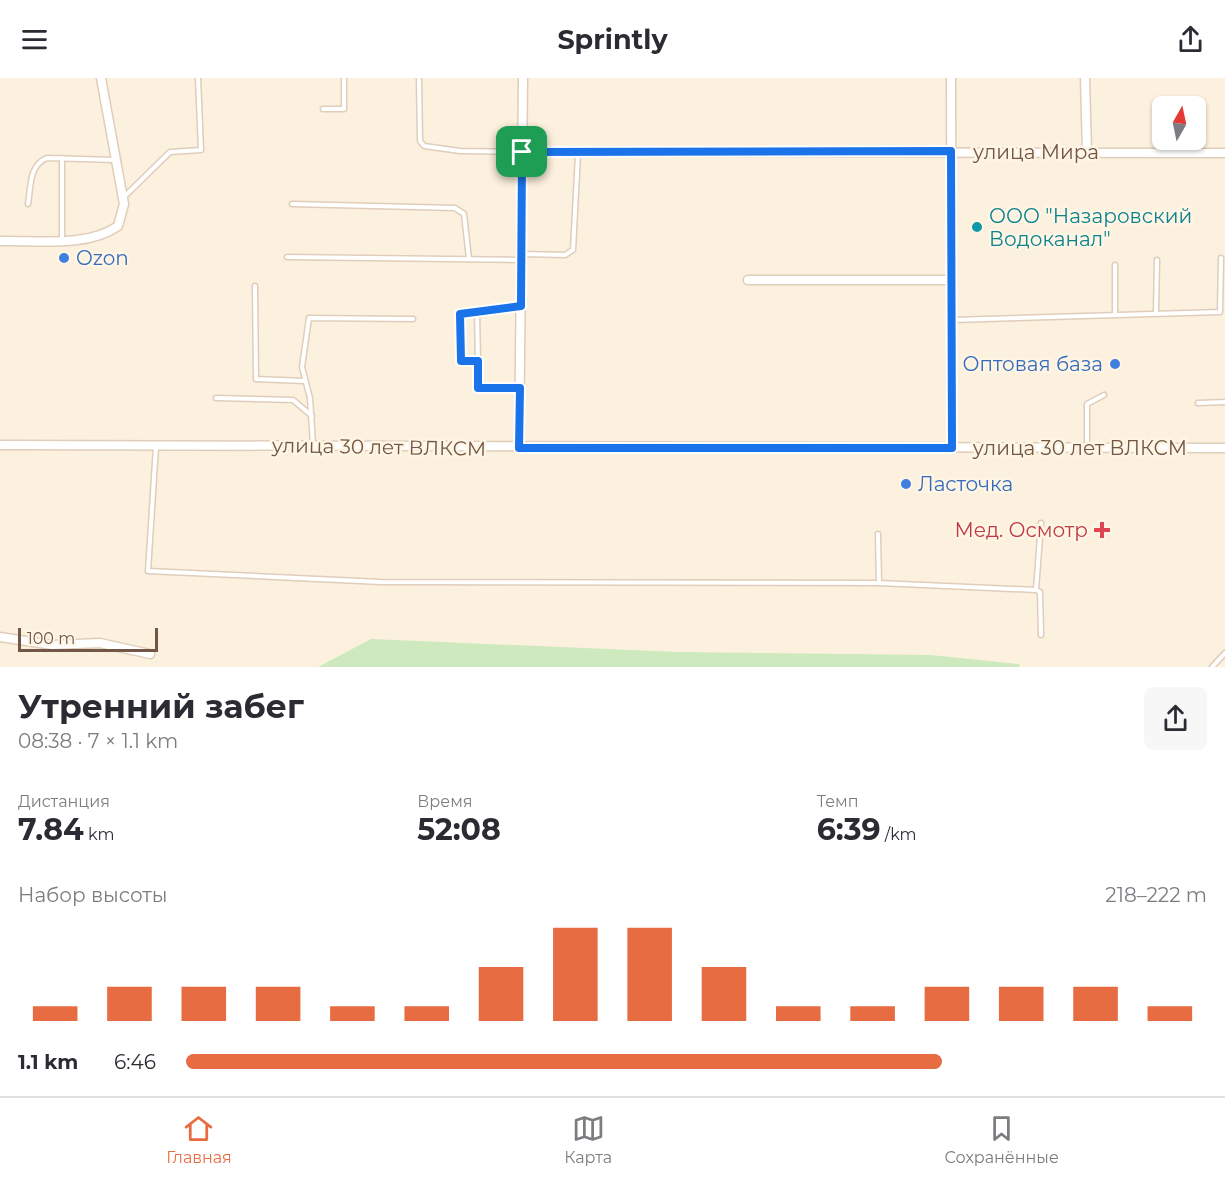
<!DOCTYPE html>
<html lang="ru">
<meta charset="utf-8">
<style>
:root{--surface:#fff;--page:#f7f7f7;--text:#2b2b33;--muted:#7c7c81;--line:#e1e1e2;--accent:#e86c41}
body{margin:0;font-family:Montserrat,sans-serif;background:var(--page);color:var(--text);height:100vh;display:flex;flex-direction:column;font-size:22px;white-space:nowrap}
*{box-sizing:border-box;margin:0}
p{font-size:20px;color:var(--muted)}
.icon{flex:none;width:33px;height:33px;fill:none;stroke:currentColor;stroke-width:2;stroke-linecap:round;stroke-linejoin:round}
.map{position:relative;height:589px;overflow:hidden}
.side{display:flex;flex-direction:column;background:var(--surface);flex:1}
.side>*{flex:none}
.needle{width:39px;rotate:9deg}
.controls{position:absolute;left:1152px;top:18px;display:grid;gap:12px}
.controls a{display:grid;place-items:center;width:54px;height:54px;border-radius:9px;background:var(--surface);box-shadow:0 2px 4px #0004;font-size:30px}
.scale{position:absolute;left:18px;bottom:15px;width:140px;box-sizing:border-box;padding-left:6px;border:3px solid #725747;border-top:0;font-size:16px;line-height:21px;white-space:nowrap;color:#725747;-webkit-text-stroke:4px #fff5e4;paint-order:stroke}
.pin{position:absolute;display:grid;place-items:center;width:51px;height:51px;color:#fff;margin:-26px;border-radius:12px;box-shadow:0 3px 9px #0006}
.round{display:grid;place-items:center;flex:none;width:63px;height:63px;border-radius:9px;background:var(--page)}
.summary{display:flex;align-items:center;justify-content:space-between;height:102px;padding:0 18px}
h1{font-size:33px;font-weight:700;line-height:45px}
.figures{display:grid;grid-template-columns:repeat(3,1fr);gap:9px;height:102px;padding:6px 18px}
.figures div{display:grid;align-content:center}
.figures b{font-size:30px;font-weight:700}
.figures small{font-size:16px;font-weight:400}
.figures p{font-size:16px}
.chart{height:168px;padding:12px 18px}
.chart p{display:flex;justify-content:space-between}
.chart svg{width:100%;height:108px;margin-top:6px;stroke:var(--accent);stroke-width:6}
ul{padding:0 18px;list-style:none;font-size:20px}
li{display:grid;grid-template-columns:96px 72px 1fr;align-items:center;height:45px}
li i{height:15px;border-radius:8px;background:var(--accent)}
header{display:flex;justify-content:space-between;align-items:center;height:78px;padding:0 18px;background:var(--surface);font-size:27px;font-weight:700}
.tabs{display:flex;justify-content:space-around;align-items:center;height:84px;border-top:2px solid var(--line);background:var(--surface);font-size:16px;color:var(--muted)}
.tabs a{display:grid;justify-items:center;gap:3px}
.tabs .selected{color:var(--accent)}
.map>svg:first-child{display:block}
.green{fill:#cee9bd}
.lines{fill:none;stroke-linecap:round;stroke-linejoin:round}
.lane-casing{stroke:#e0cdba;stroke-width:7}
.street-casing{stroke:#e0cdba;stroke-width:11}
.lane{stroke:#fff;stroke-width:4}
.street{stroke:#fff;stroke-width:8}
.route-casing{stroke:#fff;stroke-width:12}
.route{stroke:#1a73e8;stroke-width:8}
.culture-dot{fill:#0f9aa8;stroke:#fff5e4;stroke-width:2}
.shop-dot{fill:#3f7fe0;stroke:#fff5e4;stroke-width:2}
.health-dot{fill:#e0444e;stroke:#fff5e4;stroke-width:2}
.labels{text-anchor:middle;stroke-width:5;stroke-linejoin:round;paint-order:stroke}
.street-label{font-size:20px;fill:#725747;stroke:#fff5e4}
.culture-label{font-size:20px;fill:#0d838f;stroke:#fff5e4;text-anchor:start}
.shop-label{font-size:20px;fill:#366cbe;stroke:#fff5e4;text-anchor:start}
.health-label{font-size:20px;fill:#be3a42;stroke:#fff5e4;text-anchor:end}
</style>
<header><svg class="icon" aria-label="menu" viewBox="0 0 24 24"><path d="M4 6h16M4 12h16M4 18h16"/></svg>Sprintly<svg class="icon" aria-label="share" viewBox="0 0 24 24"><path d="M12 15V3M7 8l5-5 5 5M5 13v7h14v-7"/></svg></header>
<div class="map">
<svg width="1225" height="589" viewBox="0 0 1225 589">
<rect width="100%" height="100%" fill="#fcf1de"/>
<!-- green -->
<path class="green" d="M371,561L678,574L931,577L1019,586L1020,589H318Z"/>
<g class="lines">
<defs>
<g id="lane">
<path d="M419,0L420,63L424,68L460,73L521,74"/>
<path d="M323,31H344V0"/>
<path d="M62,80V161"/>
<path d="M124,119L170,74L201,72L198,0"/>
<path d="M28,126C31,108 29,87 47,80L115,82"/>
<path d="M292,126L455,130L464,136L469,181"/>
<path d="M523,176L565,177L573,172L578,76"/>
<path d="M287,179L520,182"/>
<path d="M1115,187V236"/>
<path d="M255,208L256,301L304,303"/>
<path d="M477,235L478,283"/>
<path d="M1156,235L1157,182"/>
<path d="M953,242L1220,234L1221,180"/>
<path d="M520,310L479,311L478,283H461L460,236L520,228"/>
<path d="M216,320L293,322L312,338"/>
<path d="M1198,325L1225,324"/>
<path d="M313,367L310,320L302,289L309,240L413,241"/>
<path d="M156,368L148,493L381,504L879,505L1036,512L1041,445"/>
<path d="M1087,369V326L1104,317"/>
<path d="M878,456L879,505"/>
<path d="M1036,512L1040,514L1041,557"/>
<path d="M1212,589L1225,575"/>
</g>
<g id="street">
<path d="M951,0L952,370"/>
<path d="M1085,0L1087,74"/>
<path d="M522,74L1225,75"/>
<path d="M0,163C37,162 87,170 118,148L124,126L101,0"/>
<path d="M748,202H952"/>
<path d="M0,367L1225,370"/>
<path d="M519,370L523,0"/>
<path d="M0,559L52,567L100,565L150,576"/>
</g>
</defs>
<!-- lane casing -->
<use href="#lane" class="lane-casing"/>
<!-- street casing -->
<use href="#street" class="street-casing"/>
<!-- lane -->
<use href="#lane" class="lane"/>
<!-- street -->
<use href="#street" class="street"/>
</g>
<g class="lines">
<defs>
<path id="route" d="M951,73L952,370H519L520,310H478V283H461L460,236L521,228L522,74Z"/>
</defs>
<!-- route casing -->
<use href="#route" class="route-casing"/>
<!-- route -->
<use href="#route" class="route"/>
</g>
<!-- markers -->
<circle class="culture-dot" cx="977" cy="149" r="6"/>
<g class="shop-dot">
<circle cx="64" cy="180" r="6"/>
<circle cx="1115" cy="286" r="6"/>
<circle cx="906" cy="406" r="6"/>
</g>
<path class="health-dot" d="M1099 443h6v6h6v6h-6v6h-6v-6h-6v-6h6z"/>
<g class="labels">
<!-- street labels -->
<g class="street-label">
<text x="1036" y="81">улица Мира</text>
<text transform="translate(379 369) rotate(1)" y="7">улица 30 лет ВЛКСМ</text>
<text x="1080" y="377">улица 30 лет ВЛКСМ</text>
</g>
<!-- culture labels -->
<g class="culture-label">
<text x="989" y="145">ООО "Назаровский<tspan x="989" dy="23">Водоканал"</tspan></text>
</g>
<!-- shop labels -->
<g class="shop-label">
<text x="76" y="187">Ozon</text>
<text x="1103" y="293" text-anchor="end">Оптовая база</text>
<text x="918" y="413">Ласточка</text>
</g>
<!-- health labels -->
<g class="health-label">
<text x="1088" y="459">Мед. Осмотр</text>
</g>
</g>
</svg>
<div class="controls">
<a><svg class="needle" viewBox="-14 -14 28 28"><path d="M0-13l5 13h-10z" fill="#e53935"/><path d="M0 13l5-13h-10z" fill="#7c7c81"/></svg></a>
</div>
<div class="scale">100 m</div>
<div class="pin" style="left:522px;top:74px;background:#1e9e55"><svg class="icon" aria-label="arrive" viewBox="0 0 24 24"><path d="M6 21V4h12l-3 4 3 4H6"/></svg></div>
</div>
<section class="side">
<div class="summary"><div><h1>Утренний забег</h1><p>08:38 · 7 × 1.1 km</p></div><a class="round"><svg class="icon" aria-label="share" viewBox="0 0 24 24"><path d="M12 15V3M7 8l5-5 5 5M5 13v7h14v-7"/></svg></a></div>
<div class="figures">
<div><p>Дистанция</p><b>7.84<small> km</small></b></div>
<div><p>Время</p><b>52:08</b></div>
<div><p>Темп</p><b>6:39<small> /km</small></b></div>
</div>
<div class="chart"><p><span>Набор высоты</span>218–222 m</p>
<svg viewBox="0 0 160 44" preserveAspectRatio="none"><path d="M5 44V38M15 44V30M25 44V30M35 44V30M45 44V38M55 44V38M65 44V22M75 44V6M85 44V6M95 44V22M105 44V38M115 44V38M125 44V30M135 44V30M145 44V30M155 44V38"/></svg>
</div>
<ul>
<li><b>1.1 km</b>6:46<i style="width:74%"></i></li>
</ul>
</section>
<nav class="tabs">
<a class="selected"><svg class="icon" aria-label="home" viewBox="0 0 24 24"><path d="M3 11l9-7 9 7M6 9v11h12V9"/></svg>Главная</a>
<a><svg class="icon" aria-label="map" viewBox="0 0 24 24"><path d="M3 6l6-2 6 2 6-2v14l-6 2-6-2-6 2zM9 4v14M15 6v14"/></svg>Карта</a>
<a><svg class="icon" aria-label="saved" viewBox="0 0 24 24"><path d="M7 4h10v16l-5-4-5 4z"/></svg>Сохранённые</a>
</nav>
